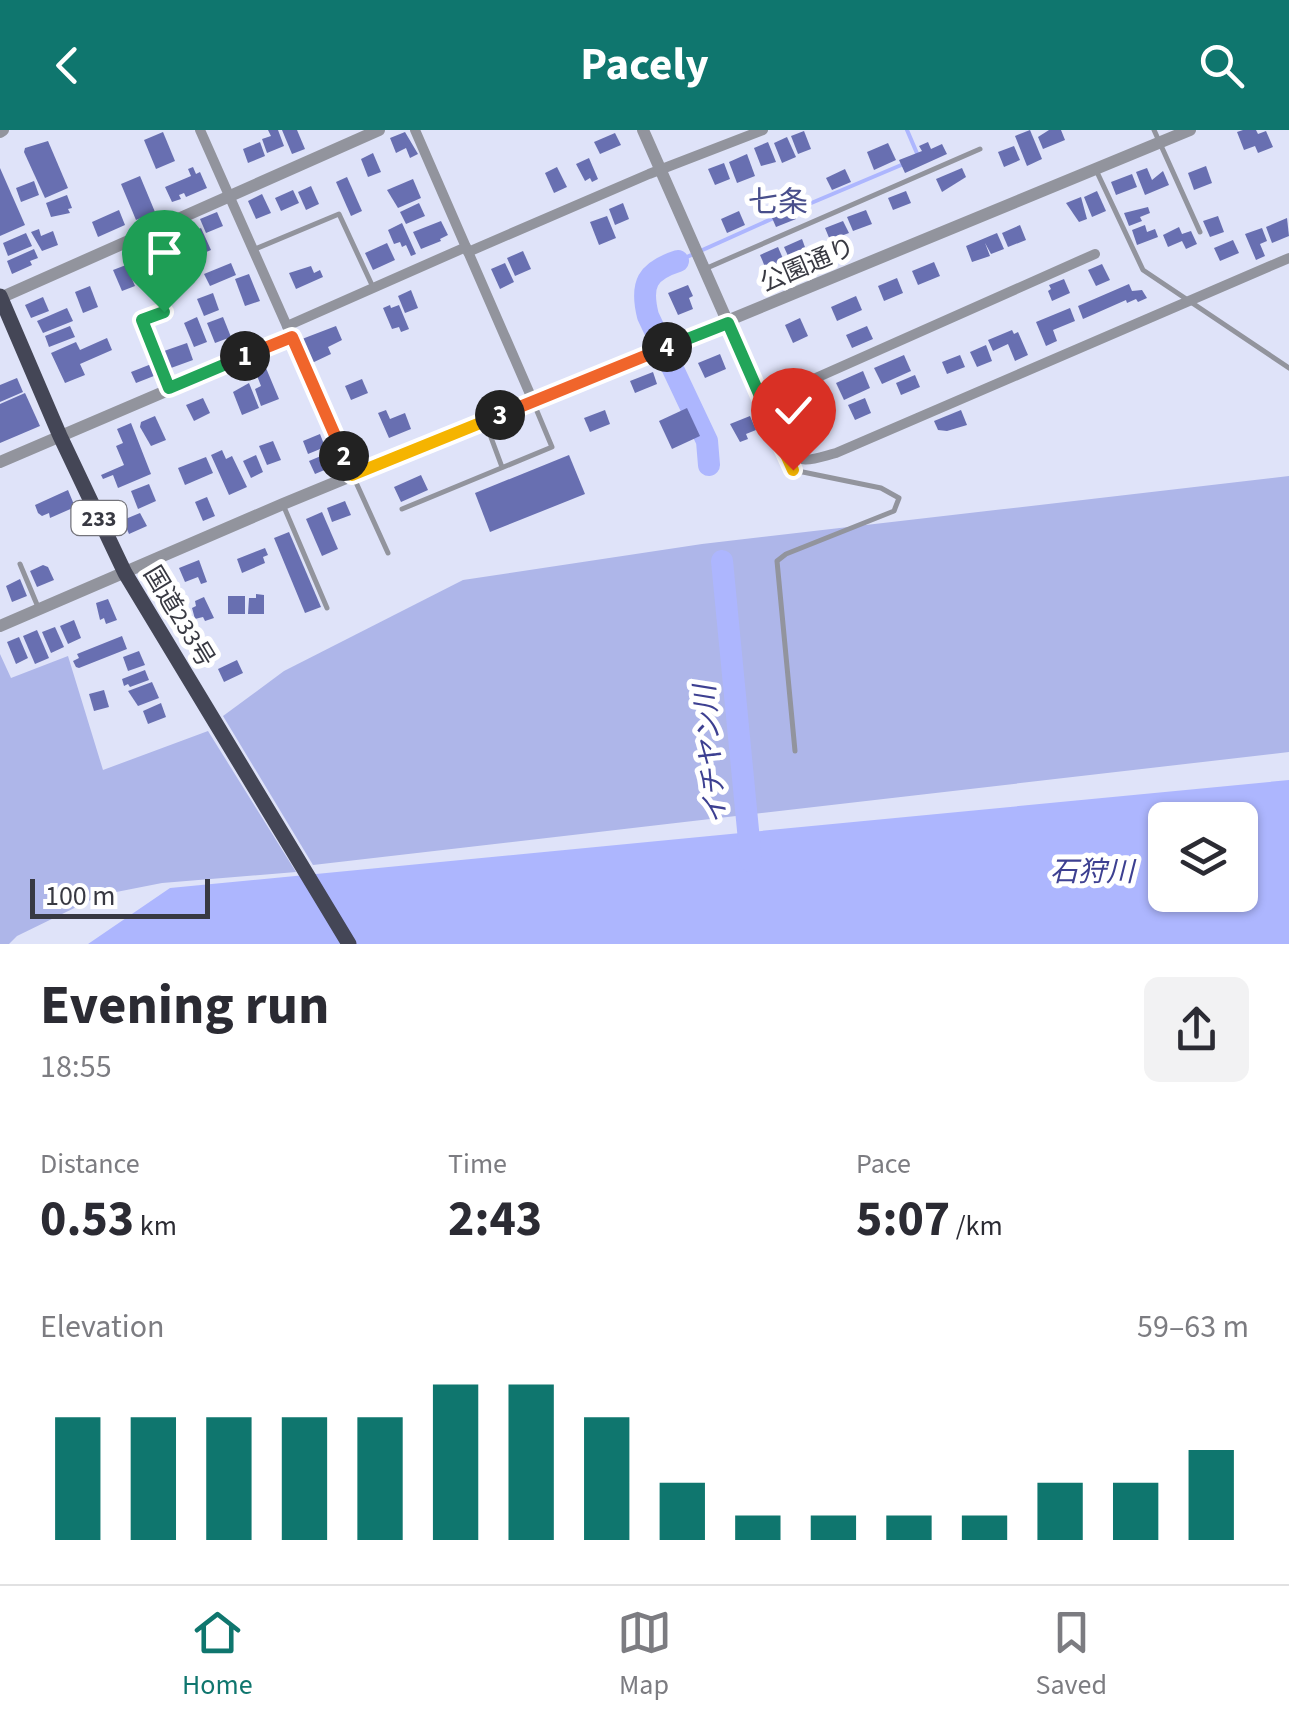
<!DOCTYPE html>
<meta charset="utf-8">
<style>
:root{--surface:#fff;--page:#f2f2f3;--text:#2b2b33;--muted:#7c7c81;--line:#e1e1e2;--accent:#0f766e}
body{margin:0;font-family:"Source Sans 3","Noto Sans JP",sans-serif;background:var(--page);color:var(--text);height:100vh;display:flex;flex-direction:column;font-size:38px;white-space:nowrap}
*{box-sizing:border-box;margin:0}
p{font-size:32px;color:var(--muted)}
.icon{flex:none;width:55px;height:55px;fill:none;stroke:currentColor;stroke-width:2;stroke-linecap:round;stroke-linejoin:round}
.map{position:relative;height:814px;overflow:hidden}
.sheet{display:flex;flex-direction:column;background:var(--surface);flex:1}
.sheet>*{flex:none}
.tools{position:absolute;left:1148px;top:672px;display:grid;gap:20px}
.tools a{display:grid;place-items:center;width:110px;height:110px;border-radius:15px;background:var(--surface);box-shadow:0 2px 8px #0004;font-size:50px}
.scale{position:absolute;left:30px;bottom:25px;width:180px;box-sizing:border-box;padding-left:10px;border:5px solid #383942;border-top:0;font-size:28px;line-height:35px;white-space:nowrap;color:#383942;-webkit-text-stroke:8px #fff;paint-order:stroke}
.pin{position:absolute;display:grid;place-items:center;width:85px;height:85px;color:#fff;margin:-102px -42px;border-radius:50% 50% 50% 0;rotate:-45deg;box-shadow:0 0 10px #0007}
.pin .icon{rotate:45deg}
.km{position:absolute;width:50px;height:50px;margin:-25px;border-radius:50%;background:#222;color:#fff;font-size:28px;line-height:50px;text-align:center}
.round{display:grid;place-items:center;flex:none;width:105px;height:105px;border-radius:15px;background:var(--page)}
.head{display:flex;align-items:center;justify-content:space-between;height:170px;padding:0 40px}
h1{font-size:55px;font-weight:700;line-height:75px}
.stats{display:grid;grid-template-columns:repeat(3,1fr);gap:15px;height:170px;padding:10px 40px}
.stats div{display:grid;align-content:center}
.stats b{font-size:50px;font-weight:700}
.stats small{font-size:28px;font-weight:400}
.stats p{font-size:28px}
.chart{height:280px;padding:20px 40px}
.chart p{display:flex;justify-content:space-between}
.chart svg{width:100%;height:180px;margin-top:10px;stroke:var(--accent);stroke-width:6}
header{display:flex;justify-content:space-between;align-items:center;height:130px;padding:0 40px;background:var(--accent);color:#fff;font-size:45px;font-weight:700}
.dock{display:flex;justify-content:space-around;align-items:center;height:140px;border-top:2px solid var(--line);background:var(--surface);font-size:28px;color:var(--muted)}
.dock a{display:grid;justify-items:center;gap:5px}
.dock .selected{color:var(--accent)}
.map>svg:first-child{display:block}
.green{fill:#aeb6e9}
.water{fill:#adb6fe;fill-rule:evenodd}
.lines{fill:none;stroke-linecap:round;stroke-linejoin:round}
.stream{stroke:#adb6fe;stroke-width:4}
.river{stroke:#adb6fe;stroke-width:22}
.building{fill:#686fb1}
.service{stroke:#92949d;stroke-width:5}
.minor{stroke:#92949d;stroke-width:10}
.tertiary{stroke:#92949d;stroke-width:12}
.trunk{stroke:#444656;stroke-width:15}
.split-1-casing{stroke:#fff;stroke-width:20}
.split-2-casing{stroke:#fff;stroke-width:20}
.split-3-casing{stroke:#fff;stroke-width:20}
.split-4-casing{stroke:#fff;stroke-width:20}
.split-5-casing{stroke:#fff;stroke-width:20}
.split-6-casing{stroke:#fff;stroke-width:20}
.split-1{stroke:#22a559;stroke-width:12}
.split-2{stroke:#f0652b;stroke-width:12}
.split-3{stroke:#f5b400;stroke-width:12}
.split-4{stroke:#f0652b;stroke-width:12}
.split-5{stroke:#22a559;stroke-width:12}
.split-6{stroke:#f5b400;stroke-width:12}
.labels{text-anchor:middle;stroke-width:10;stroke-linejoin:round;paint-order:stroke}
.shield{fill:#fff;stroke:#74747b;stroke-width:2.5}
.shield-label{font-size:22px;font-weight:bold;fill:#383942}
.street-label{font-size:25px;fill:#383942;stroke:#fff}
.water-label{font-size:28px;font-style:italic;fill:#3d4091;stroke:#fff}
.quarter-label{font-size:30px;fill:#484e8b;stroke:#fff}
</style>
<header><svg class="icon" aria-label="back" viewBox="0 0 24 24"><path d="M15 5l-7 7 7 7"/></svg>Pacely<svg class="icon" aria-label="search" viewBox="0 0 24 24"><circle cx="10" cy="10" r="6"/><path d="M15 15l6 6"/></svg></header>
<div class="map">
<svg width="1289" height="814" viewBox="0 0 1289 814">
<rect width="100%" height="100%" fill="#dfe3f9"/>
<!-- green -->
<g class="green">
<path d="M1289,346V622L313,735L223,586L284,541L463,450L702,414Z"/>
<path d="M0,524L11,548L68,526L103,640L208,601L296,742L162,753L101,765L17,806L9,814H0Z"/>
</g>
<!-- water -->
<path class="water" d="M1289,650V814H88L170,758ZM1165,690H1240V765H1165Z"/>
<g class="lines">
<!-- stream -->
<g class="stream">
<path d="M907,0L919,28"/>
<path d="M790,82L906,33"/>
<path d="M678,131L776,87"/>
</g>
<!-- river -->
<g class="river">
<path d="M678,131C647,141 640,154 648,186L707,311L709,335"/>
<path d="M722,431L751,731"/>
</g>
</g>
<!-- building -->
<g class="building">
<path d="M268,0H278L284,16L267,23L262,9L271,6Z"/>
<path d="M282,0H297L305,19L292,24Z"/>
<path d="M1030,0L1042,29L1027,36L1015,6Z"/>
<path d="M1049,0H1061L1065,10L1043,19L1038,7Z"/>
<path d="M1243,0H1256L1258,4L1266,1L1273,17L1258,23L1255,16L1244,20L1237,2Z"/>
<path d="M804,1L811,19L798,24L791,6Z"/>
<path d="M163,2L175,31L156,39L144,10Z"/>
<path d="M405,2L418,24L410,28L406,18L396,23L390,8Z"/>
<path d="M615,3L621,15L600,24L594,12Z"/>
<path d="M787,7L796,27L782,33L774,13Z"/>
<path d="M48,11L68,58L45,68L24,22L25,18Z"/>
<path d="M260,12L265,26L248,33L243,19Z"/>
<path d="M768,12L776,32L761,36L754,18Z"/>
<path d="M928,12L931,19L942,14L947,24L905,43L899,30L922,21L919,16Z"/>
<path d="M888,13L896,30L874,40L867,22Z"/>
<path d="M1014,16L1020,30L1004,37L998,22Z"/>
<path d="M373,23L381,42L368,47L361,29Z"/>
<path d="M747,24L755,46L737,53L729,32Z"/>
<path d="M589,28L598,49L592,52L590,48L585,51L576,34Z"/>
<path d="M724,33L730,49L715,55L708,39Z"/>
<path d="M1206,36L1212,53L1194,60L1188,43Z"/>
<path d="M193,37L196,44L200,42L207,58L186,67L184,63L179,65L181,69L172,72L165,57L191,46L188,39Z"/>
<path d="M557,37L567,57L554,63L545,43Z"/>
<path d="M0,38L25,95L0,106Z"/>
<path d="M962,38L966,47L942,62L936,49Z"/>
<path d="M1147,38L1152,50L1163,41L1169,55L1145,65L1136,42Z"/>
<path d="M845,39L851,52L832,60L826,48Z"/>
<path d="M1132,44L1137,57L1116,65L1111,52Z"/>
<path d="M140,46L155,82L136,90L121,54Z"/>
<path d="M347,47L362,81L351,86L336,52Z"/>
<path d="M413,49L421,68L398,78L387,60Z"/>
<path d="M34,51L39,65L21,72L16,58Z"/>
<path d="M311,56L319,74L306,80L298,62Z"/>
<path d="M293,60L299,73L281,81L275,68Z"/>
<path d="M906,61L911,73L893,80L888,68Z"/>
<path d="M1097,61L1106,81L1092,87L1084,67Z"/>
<path d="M262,64L271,83L256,89L248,71Z"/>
<path d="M67,65L72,78L68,79L70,83L51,87L46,73Z"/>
<path d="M1081,67L1087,89L1079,92L1066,73Z"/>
<path d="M419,73L425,86L406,94L400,82Z"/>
<path d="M623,73L629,89L615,95L609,79Z"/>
<path d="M779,77L782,83L792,79L796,89L776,97L769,81Z"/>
<path d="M1148,77L1150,83L1140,87L1142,91L1129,96L1124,83Z"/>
<path d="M119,80L125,95L98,107L92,92Z"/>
<path d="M866,80L872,94L853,101L847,87Z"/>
<path d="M739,81L745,95L727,103L721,89Z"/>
<path d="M217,82L223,96L206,103L200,89Z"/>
<path d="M607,86L616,108L599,115L590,92Z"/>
<path d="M1218,86L1224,102L1210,107L1203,91Z"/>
<path d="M1287,88L1289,106L1272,113L1266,97Z"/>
<path d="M441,91L448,105L440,109L441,111L421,119L413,102Z"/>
<path d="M843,91L849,103L830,110L825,98Z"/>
<path d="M402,93L416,124L411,126L406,115L402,117L400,112L394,114L388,100Z"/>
<path d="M1020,95L1026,110L1008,117L1002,103Z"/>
<path d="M1145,95L1147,102L1155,99L1158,107L1137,115L1132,100Z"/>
<path d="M1179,97L1182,104L1191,101L1197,114L1186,119L1182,111L1168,117L1163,105Z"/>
<path d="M201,98L211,120L197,126L187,104Z"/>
<path d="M1262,98L1267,111L1260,114L1265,126L1256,130L1245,104Z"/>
<path d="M39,99L41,106L53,101L58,115L42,121L31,102Z"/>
<path d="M182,99L186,110L164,119L160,108Z"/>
<path d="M26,103L32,116L8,126L3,113Z"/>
<path d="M997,103L1004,119L991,124L985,113L990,126L972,132L966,116Z"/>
<path d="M802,109L809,128L792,135L784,117Z"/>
<path d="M1233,110L1239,123L1220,131L1214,118Z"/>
<path d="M155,111L164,132L151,136L143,116Z"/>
<path d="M387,113L395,130L373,140L365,123Z"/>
<path d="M778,117L784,131L766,139L760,125Z"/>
<path d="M34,119L38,128L30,131L32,135L12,144L7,131Z"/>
<path d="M523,121L531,139L515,146L507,128Z"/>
<path d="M934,132L940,146L918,155L912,141Z"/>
<path d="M231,133L236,145L210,156L204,144Z"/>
<path d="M505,133L514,152L500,159L491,139Z"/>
<path d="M192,134L198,147L176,156L171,143Z"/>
<path d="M1102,134L1110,150L1096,156L1088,140Z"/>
<path d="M126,135L135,156L122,161L113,140Z"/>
<path d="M311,136L314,143L320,140L323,147L296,159L289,143Z"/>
<path d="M249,144L260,171L245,176L235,149Z"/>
<path d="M897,148L903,163L884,171L878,156Z"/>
<path d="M1064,149L1070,163L1052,171L1048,161L1051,159L1049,155Z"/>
<path d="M1129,154L1132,161L1142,160L1147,168L1138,172L1136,169L1127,173L1126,170L1083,189L1078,176Z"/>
<path d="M688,155L693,166L689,168L693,179L678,185L668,163Z"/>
<path d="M90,156L98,177L83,183L75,162Z"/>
<path d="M411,160L418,178L405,183L398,166Z"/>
<path d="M213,163L219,180L204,186L197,169Z"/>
<path d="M856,166L862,180L837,191L831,177Z"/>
<path d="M43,167L49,181L31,188L25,175Z"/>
<path d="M390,175L391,178L399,175L409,199L401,202L399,197L392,199L383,178Z"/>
<path d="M67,178L73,191L43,203L37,191Z"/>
<path d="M1070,178L1075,191L1053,200L1057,211L1046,216L1036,192Z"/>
<path d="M197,187L207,212L194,217L184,193Z"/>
<path d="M223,187L231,207L215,213L207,193Z"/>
<path d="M800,188L808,206L793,213L785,195Z"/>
<path d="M70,196L75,207L49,217L45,206Z"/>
<path d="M336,196L342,210L328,217L331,224L312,233L302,209Z"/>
<path d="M867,196L873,209L852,218L846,205Z"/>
<path d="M1012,200L1014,204L1018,202L1028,225L1015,231L1008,214L993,221L988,210Z"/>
<path d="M107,208L112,220L80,234L85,245L65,253L51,223L76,212L80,220Z"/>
<path d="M187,213L193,230L171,238L164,221Z"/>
<path d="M986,215L992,231L977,237L970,222Z"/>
<path d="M720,224L726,239L705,248L698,233Z"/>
<path d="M904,225L911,241L882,254L874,238Z"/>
<path d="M960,225L965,237L947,244L942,232Z"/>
<path d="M154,233L159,244L136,253L131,242Z"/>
<path d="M266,238L279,269L261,276L255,259L261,256L256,243Z"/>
<path d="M863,241L870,258L844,270L836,253Z"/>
<path d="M653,242L657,254L635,263L630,251Z"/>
<path d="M915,245L920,257L901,265L896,253Z"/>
<path d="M17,248L23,262L0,272V255Z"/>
<path d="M362,249L368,263L351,270L345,256Z"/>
<path d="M249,253L259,278L242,285L233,262Z"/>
<path d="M25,263L40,296L0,313V274Z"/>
<path d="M203,268L210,283L194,291L186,275Z"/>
<path d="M865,268L871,283L855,290L848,275Z"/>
<path d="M687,278L700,306L672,319L659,291Z"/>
<path d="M386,280L390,289L405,283L411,299L389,308L378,283Z"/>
<path d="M605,280L610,294L590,302L584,288Z"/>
<path d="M961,280L967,295L947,301L938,300L934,291Z"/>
<path d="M155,286L166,310L151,316L140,297L141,292Z"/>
<path d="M750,286L756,300L746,304L748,309L740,312L730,294Z"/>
<path d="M814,288L820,303L800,311L794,296Z"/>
<path d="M131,293L151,344L118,358L113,345L103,349L101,345L124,335L116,316L123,313L117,299Z"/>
<path d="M320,304L325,317L308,324L303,311Z"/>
<path d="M273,311L281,330L267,335L259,316Z"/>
<path d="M222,320L226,329L232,326L247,357L229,365L211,325Z"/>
<path d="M328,323L334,336L315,344L309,331Z"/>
<path d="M256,325L263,342L251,348L243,331Z"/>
<path d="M569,325L585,364L490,402L475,363Z"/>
<path d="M206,327L213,343L185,355L178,338Z"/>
<path d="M421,345L428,360L401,372L394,357Z"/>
<path d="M149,354L156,371L138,379L131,361Z"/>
<path d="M68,360L75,377L50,388L49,383L42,386L38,383L35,375Z"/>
<path d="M207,367L215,386L203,391L195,372Z"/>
<path d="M345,371L351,385L332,392L327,378Z"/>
<path d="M322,382L338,419L322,426L306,389Z"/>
<path d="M140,383L147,396L129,404L123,390Z"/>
<path d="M289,402L321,477L305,483L274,408Z"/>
<path d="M265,418L268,425L263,427L265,433L242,443L237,429Z"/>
<path d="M199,430L207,452L201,454L198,447L185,452L179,438Z"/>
<path d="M43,435L48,437L54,450L37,457L30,441Z"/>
<path d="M20,449L27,466L12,472L6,456Z"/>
<path d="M256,464L264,465V484H248L249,468H256Z"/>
<rect x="228" y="466" width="17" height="18"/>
<path d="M204,467L214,488L205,491L203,487L195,489L192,478L196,476L195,471Z"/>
<path d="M108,469L117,490L106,494L104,488L100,490L96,473Z"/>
<path d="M74,490L81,508L68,514L60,496Z"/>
<path d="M55,497L64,517L51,523L42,502Z"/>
<path d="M37,500L49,528L35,534L23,506Z"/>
<path d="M122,506L127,519L79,538L76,537L73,531L79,528L77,524Z"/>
<path d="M19,507L28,528L16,534L7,512Z"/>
<path d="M139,521L145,535L128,541L123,527Z"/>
<path d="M237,530L243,543L224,552L218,539Z"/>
<path d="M145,540L149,550L130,557L128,554L124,556L122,549Z"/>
<path d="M152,552L159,568L138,576L128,561Z"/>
<path d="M104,560L109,577L94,581L89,564Z"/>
<path d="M161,573L166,587L148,594L143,581Z"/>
</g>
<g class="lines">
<!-- service -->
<g class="service">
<path d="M1154,0L1200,102"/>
<path d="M1096,40L1143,140L1289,238"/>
<path d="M135,108L164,182L141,190L169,258"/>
<path d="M253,120L339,84L372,155"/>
<path d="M707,138L980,19"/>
<path d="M486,294L502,337"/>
<path d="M785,323L793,340L881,358L899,368L894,381L786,424L777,431L795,621"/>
<path d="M354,348L388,423"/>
<path d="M284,377L327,478"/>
<path d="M402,379L552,317L534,274"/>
<path d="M20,434L38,477"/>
</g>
<!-- minor -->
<g class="minor">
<path d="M200,0L353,345"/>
<path d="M415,0L533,271"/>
<path d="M468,122L649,44L763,0"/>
<path d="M728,193L784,321C803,335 813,329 836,323L1289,128"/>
<path d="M287,196L466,117"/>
<path d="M762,272L1095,124"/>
</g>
<!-- tertiary -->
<g class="tertiary">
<path d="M643,0L728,193"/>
<path d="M0,2L3,0"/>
<path d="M0,168L379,0"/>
<path d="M0,332L292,207"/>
<path d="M0,496L283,374L1190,0"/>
</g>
<!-- trunk -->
<path class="trunk" d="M0,166L60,306L125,443L349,814"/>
</g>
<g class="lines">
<defs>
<path id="split-1" d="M164,182L142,190L169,258L245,226"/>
<path id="split-2" d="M245,226L292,207L344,326"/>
<path id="split-3" d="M344,326L352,345L500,285"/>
<path id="split-4" d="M500,285L667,217"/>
<path id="split-5" d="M667,217L728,193L774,298"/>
<path id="split-6" d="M774,298L793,340"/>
</defs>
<!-- split-1 casing -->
<use href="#split-1" class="split-1-casing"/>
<!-- split-2 casing -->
<use href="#split-2" class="split-2-casing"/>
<!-- split-3 casing -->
<use href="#split-3" class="split-3-casing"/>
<!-- split-4 casing -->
<use href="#split-4" class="split-4-casing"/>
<!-- split-5 casing -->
<use href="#split-5" class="split-5-casing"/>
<!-- split-6 casing -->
<use href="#split-6" class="split-6-casing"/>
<!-- split-1 -->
<use href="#split-1" class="split-1"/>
<!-- split-2 -->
<use href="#split-2" class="split-2"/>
<!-- split-3 -->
<use href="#split-3" class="split-3"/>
<!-- split-4 -->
<use href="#split-4" class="split-4"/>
<!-- split-5 -->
<use href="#split-5" class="split-5"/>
<!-- split-6 -->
<use href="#split-6" class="split-6"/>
</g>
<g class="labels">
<!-- shield labels -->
<rect class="shield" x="71.5" y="371" width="55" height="34" rx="8"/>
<g class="shield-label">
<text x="99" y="396">233</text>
</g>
<!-- street labels -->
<g class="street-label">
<text transform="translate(807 134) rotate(-23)" y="9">公園通り</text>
<text transform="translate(180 486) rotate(59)" y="9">国道233号</text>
</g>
<!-- water labels -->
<g class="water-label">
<text transform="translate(710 625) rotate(-95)" y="10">イチヤン川</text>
<text x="1092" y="751">石狩川</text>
</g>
<!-- quarter labels -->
<g class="quarter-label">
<text x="778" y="82">七条</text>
</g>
</g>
</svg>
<div class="tools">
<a><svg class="icon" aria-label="layers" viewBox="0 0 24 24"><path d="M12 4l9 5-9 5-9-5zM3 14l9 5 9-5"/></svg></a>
</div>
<div class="scale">100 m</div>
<div class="pin" style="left:164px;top:182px;background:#1e9e55"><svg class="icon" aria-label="arrive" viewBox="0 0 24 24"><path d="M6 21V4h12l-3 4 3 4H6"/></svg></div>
<div class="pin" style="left:793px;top:340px;background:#d93025"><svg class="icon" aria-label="check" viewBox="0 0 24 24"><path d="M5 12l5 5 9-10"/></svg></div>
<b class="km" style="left:245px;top:226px">1</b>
<b class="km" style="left:344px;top:326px">2</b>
<b class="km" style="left:500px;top:285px">3</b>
<b class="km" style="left:667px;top:217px">4</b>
</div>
<section class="sheet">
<div class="head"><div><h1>Evening run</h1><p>18:55</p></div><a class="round"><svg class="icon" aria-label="share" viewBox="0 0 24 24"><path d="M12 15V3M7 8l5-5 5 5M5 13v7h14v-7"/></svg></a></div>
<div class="stats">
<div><p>Distance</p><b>0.53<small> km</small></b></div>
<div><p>Time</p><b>2:43</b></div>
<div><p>Pace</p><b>5:07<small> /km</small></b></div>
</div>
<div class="chart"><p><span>Elevation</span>59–63 m</p>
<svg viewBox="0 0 160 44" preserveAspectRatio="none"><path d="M5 44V14M15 44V14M25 44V14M35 44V14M45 44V14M55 44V6M65 44V6M75 44V14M85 44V30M95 44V38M105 44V38M115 44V38M125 44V38M135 44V30M145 44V30M155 44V22"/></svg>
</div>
</section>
<nav class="dock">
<a class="selected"><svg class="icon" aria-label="home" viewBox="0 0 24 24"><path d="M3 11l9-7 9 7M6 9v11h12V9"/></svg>Home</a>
<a><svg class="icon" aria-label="map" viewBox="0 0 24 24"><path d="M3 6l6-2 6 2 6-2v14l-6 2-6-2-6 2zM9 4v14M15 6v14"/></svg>Map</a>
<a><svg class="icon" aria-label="saved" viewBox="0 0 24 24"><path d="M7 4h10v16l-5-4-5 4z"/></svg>Saved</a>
</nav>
